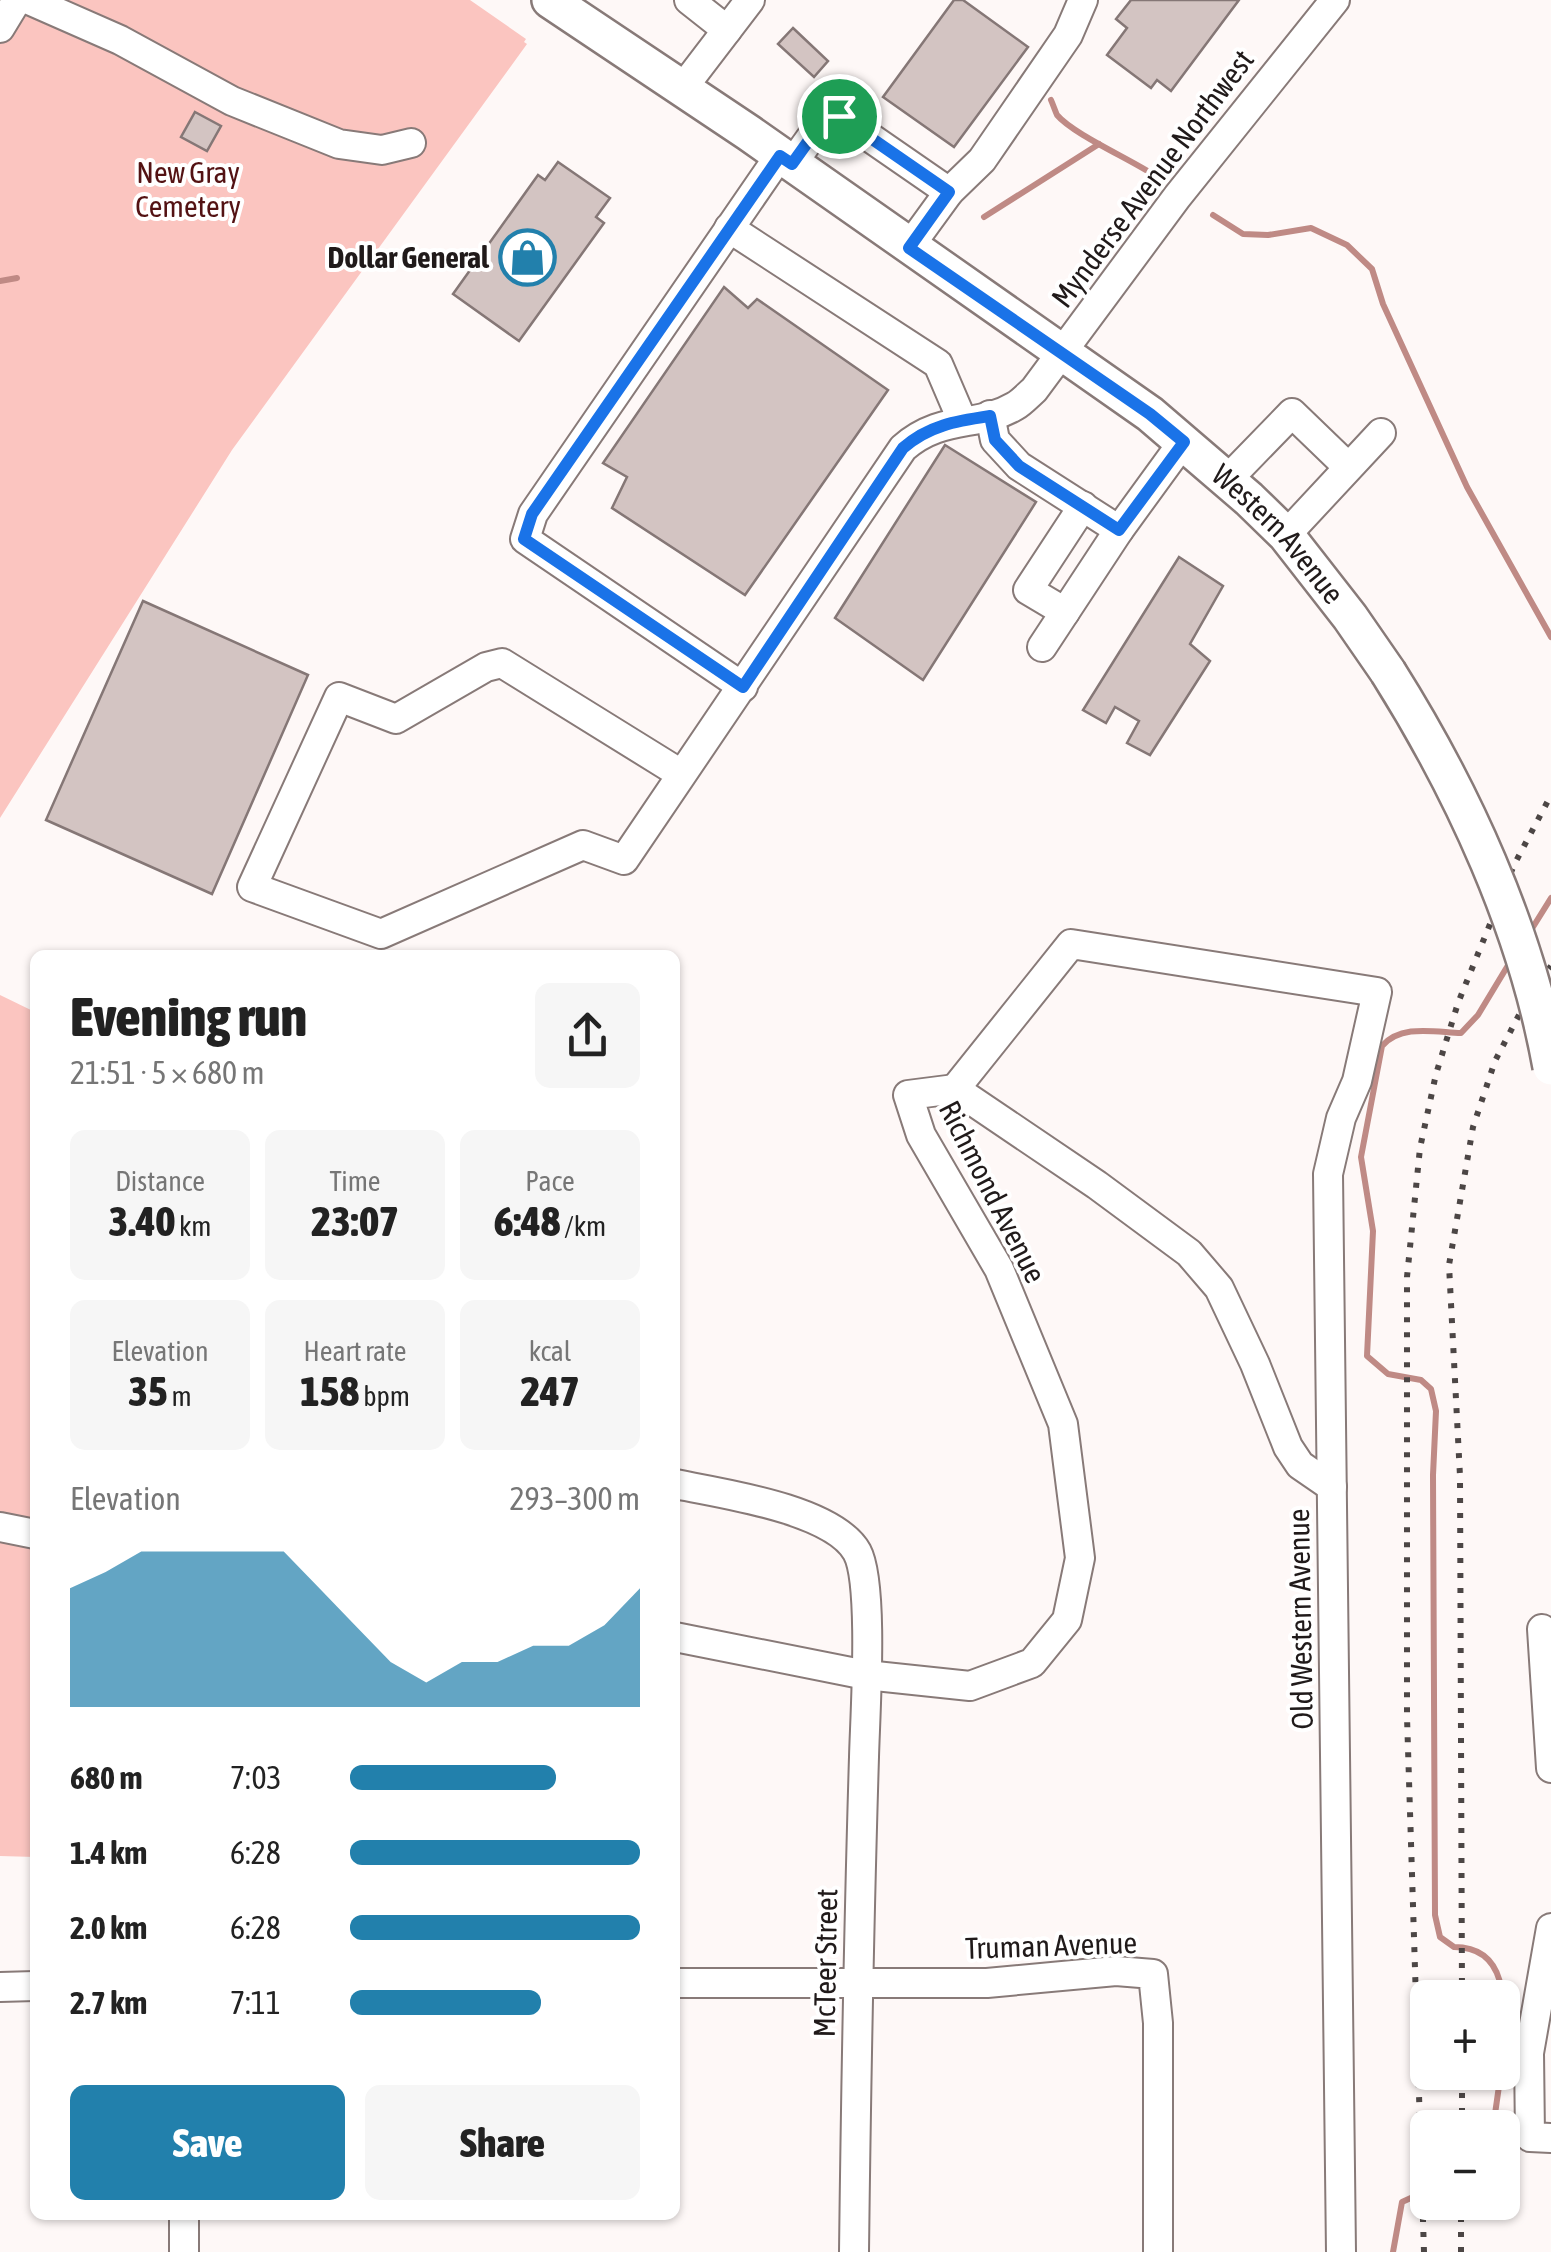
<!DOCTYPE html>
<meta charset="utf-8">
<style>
:root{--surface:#fff;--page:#f6f6f6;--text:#222;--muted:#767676;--accent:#2280ac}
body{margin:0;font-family:"Asap Condensed",sans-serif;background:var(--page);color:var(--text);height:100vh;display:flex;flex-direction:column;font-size:38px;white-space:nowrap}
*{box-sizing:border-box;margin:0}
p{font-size:32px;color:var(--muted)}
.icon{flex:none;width:55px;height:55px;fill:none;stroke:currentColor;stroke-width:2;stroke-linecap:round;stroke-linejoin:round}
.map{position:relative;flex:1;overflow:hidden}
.panel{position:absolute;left:30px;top:950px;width:650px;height:1270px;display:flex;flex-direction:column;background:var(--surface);border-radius:15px;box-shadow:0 2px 8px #0004}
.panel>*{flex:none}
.tools{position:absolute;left:1410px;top:1980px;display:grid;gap:20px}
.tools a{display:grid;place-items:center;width:110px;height:110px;border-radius:15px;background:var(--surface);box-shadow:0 2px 8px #0004;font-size:50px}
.pin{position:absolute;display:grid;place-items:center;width:85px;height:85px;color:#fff;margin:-42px;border:5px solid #fff;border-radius:50%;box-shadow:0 2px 10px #0007}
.round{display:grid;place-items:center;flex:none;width:105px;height:105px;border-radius:15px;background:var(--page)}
.summary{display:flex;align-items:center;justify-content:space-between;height:170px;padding:0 40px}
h1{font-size:55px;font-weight:800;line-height:75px}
.stats{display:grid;grid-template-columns:repeat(3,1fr);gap:15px;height:170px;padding:10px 40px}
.stats div{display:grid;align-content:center;border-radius:15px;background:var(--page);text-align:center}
.stats b{font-size:42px;font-weight:800}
.stats small{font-size:28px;font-weight:400}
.stats p{font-size:28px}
.chart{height:280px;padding:20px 40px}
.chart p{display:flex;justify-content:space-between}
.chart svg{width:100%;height:180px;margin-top:10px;fill:var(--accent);opacity:.7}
.button{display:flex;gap:20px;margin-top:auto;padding:20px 40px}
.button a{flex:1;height:115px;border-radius:15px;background:var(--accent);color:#fff;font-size:40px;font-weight:800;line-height:115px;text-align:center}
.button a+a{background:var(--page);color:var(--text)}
ul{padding:0 40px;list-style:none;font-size:32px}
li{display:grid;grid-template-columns:160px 120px 1fr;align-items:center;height:75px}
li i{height:25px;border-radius:12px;background:var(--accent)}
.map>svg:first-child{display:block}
.green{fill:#fbc5c0}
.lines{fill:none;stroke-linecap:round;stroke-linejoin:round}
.stream{stroke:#bf8a85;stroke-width:6}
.building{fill:#d3c4c2;stroke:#857776;stroke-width:2.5}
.minor-casing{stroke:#887a78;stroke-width:32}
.major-casing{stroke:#887a78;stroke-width:40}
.minor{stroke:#fff;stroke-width:28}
.major{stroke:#fff;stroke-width:35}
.rail{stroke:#4c4645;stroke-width:6;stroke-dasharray:5 10;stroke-linecap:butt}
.major-bridge-casing{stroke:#887a78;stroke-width:40;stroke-linecap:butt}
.major-bridge{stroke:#fff;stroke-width:35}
.route-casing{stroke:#fff;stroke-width:20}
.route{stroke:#1a73e8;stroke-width:12}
.labels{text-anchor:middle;stroke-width:8;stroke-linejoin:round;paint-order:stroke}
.park-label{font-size:30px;fill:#531213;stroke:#fff}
.street-label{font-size:30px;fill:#201a1a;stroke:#fff}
.poi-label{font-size:30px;font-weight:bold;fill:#201a1a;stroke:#fff;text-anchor:end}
</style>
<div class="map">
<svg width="1551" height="2252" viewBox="0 0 1551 2252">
<rect width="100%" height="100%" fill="#fef8f7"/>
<!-- green -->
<g class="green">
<path d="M0,0H470L526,39L524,42L527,44L232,450L0,818Z"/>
<path d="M0,995L35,1012V1857L0,1856Z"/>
</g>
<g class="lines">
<!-- stream -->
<g class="stream">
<path d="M1051,100C1052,102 1056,113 1057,115C1073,134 1130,159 1154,175"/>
<path d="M1213,215L1243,234L1268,235L1311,228L1347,245L1372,269L1383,304L1467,487L1551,637"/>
<path d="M984,217L1099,144"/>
<path d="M0,281L17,278"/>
<path d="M1528,935L1551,898"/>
<path d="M1502,2043C1505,2003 1508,1947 1454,1947L1440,1937L1435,1915L1433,1475L1436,1411L1431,1389L1421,1380L1388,1374L1367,1356L1373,1231L1361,1157L1382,1046C1401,1024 1434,1032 1461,1033L1478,1015L1510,962"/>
<path d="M1493,2128L1501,2072"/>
<path d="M1393,2252L1402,2202L1413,2197H1428"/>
</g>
</g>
<!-- building -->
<g class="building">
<path d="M954,0H963L1028,47L954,147L883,97Z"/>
<path d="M1131,0H1239L1171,91L1157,80L1151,88L1107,55L1127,28L1116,19Z"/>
<path d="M793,28L828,61L814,77L778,44Z"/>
<path d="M195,112L221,126L207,151L181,137Z"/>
<path d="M558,162L610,198L596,217L604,223L519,341L453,294L538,175L545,180Z"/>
<path d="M724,287L748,308L757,299L888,390L745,595L612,508L627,477L603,463Z"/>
<path d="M945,445L1036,502L923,680L835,618Z"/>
<path d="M1179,557L1223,586L1190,644L1210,661L1150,755L1127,743L1139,721L1115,707L1106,723L1083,710Z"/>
<path d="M143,601L308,675L212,894L46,820Z"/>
</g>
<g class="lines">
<defs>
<g id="minor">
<path d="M29,0L120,40L232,101L339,144L382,150L411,143"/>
<path d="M689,0L727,30"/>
<path d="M0,28L17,0"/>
<path d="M682,89L750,0"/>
<path d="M792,164L822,122L839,116L949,192L909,247"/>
<path d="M949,192L982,160L1068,35L1083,0"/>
<path d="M729,228L938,364L962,420"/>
<path d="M990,415L995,440L1019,466L1119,530L1042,647"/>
<path d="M1227,480L1292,413L1348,467"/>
<path d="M1119,530L1183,442"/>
<path d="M1286,535L1381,433"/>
<path d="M1065,612L1028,590L1083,506"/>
<path d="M743,687L525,539L533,514L780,155"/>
<path d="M681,774L502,663L486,667L396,719L339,697L252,887L381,934L583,845L624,860L903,448C942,414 978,428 1015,406C1022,402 1028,395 1034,390L1177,197L1335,0"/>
<path d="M955,1089L1071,944L1377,992L1357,1081L1341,1118L1328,1174L1341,2252"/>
<path d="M675,1484C720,1493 833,1509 857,1552C874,1583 865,1716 864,1757C859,1922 856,2087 854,2252"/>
<path d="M0,1527L35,1534"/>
<path d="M1542,1629L1551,1768"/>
<path d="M675,1637L866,1675L970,1686L1032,1663L1067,1620L1080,1558L1063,1424L999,1269L921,1135L908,1095L955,1089L1097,1185L1189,1253L1219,1288L1255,1364L1288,1447L1300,1465L1332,1487"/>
<path d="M1551,1928L1529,2053L1530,2137L1551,2138"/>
<path d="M675,1983H987L1116,1971L1153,1974L1158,2023V2252"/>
<path d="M0,1987L35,1986"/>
<path d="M184,2252V2215"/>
</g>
<g id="major">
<path id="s1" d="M550,0L749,133L1150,414L1249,499L1286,535L1350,617L1388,672"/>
</g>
</defs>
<!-- minor casing -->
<use href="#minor" class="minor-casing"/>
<!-- major casing -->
<use href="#major" class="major-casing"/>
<!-- minor -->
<use href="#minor" class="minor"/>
<!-- major -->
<use href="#major" class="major"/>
<!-- rail -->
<g class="rail">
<path d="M1462,1998L1460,1476L1449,1265L1473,1127L1495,1061L1532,990L1551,966"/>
<path d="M1462,2128V2072"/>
<path d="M1424,2252L1407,1717V1277L1420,1148L1436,1074L1458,1003L1514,865L1551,795"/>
<path d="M1461,2252V2202"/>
</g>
<defs>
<path id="major-bridge" d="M1388,672C1463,791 1526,928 1551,1067"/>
</defs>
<!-- major-bridge casing -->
<use href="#major-bridge" class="major-bridge-casing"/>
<!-- major-bridge -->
<use href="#major-bridge" class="major-bridge"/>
</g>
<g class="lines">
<defs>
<path id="route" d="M839,116L949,192L909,248L1150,414L1184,442L1119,530L1019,466L995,440L990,416C957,421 929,425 903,448L743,687L524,539L532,514L780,156L792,164L822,122Z"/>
</defs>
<!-- route casing -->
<use href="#route" class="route-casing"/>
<!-- route -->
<use href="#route" class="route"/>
</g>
<!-- icons -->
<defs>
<symbol id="shop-ring" viewBox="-11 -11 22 22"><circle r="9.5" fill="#fff" stroke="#2280ac" stroke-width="1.5"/><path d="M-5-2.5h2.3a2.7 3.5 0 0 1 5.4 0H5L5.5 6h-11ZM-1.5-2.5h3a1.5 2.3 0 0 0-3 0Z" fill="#2280ac"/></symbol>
</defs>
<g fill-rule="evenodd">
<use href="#shop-ring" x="496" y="226" width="63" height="63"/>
</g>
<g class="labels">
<!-- park labels -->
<g class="park-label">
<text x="188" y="183">New Gray<tspan x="188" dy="34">Cemetery</tspan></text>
</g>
<!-- street labels -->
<g class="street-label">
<text transform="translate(1153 179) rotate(-53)" y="10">Mynderse Avenue Northwest</text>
<text dy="10" stroke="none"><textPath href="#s1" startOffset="905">Western Avenue</textPath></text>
<text transform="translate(992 1192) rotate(63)" y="10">Richmond Avenue</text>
<text transform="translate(1301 1619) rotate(-91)" y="10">Old Western Avenue</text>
<text transform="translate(1051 1946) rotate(-2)" y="10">Truman Avenue</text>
<text transform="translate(826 1963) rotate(-89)" y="10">McTeer Street</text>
</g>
<!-- poi labels -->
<g class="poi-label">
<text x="489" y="268">Dollar General</text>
</g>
</g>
</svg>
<div class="tools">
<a>+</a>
<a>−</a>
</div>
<div class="pin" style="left:839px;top:116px;background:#1e9e55"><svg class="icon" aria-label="arrive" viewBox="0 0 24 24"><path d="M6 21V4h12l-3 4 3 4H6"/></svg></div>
<section class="panel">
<div class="summary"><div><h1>Evening run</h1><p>21:51 · 5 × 680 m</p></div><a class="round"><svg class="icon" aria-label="share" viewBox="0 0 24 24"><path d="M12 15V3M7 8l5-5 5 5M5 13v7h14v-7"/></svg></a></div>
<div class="stats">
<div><p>Distance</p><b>3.40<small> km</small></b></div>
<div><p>Time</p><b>23:07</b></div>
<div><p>Pace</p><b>6:48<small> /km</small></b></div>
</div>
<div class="stats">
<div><p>Elevation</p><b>35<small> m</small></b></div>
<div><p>Heart rate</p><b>158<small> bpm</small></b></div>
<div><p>kcal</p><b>247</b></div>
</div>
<div class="chart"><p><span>Elevation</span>293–300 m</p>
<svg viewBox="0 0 160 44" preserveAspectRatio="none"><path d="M0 44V15L10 11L20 6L30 6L40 6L50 6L60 6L70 15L80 24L90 33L100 38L110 33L120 33L130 29L140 29L150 24L160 15V44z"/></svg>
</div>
<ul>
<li><b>680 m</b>7:03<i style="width:71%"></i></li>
<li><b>1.4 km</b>6:28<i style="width:100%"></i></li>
<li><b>2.0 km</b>6:28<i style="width:100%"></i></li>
<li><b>2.7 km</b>7:11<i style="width:66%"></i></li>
</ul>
<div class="button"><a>Save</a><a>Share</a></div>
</section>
</div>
